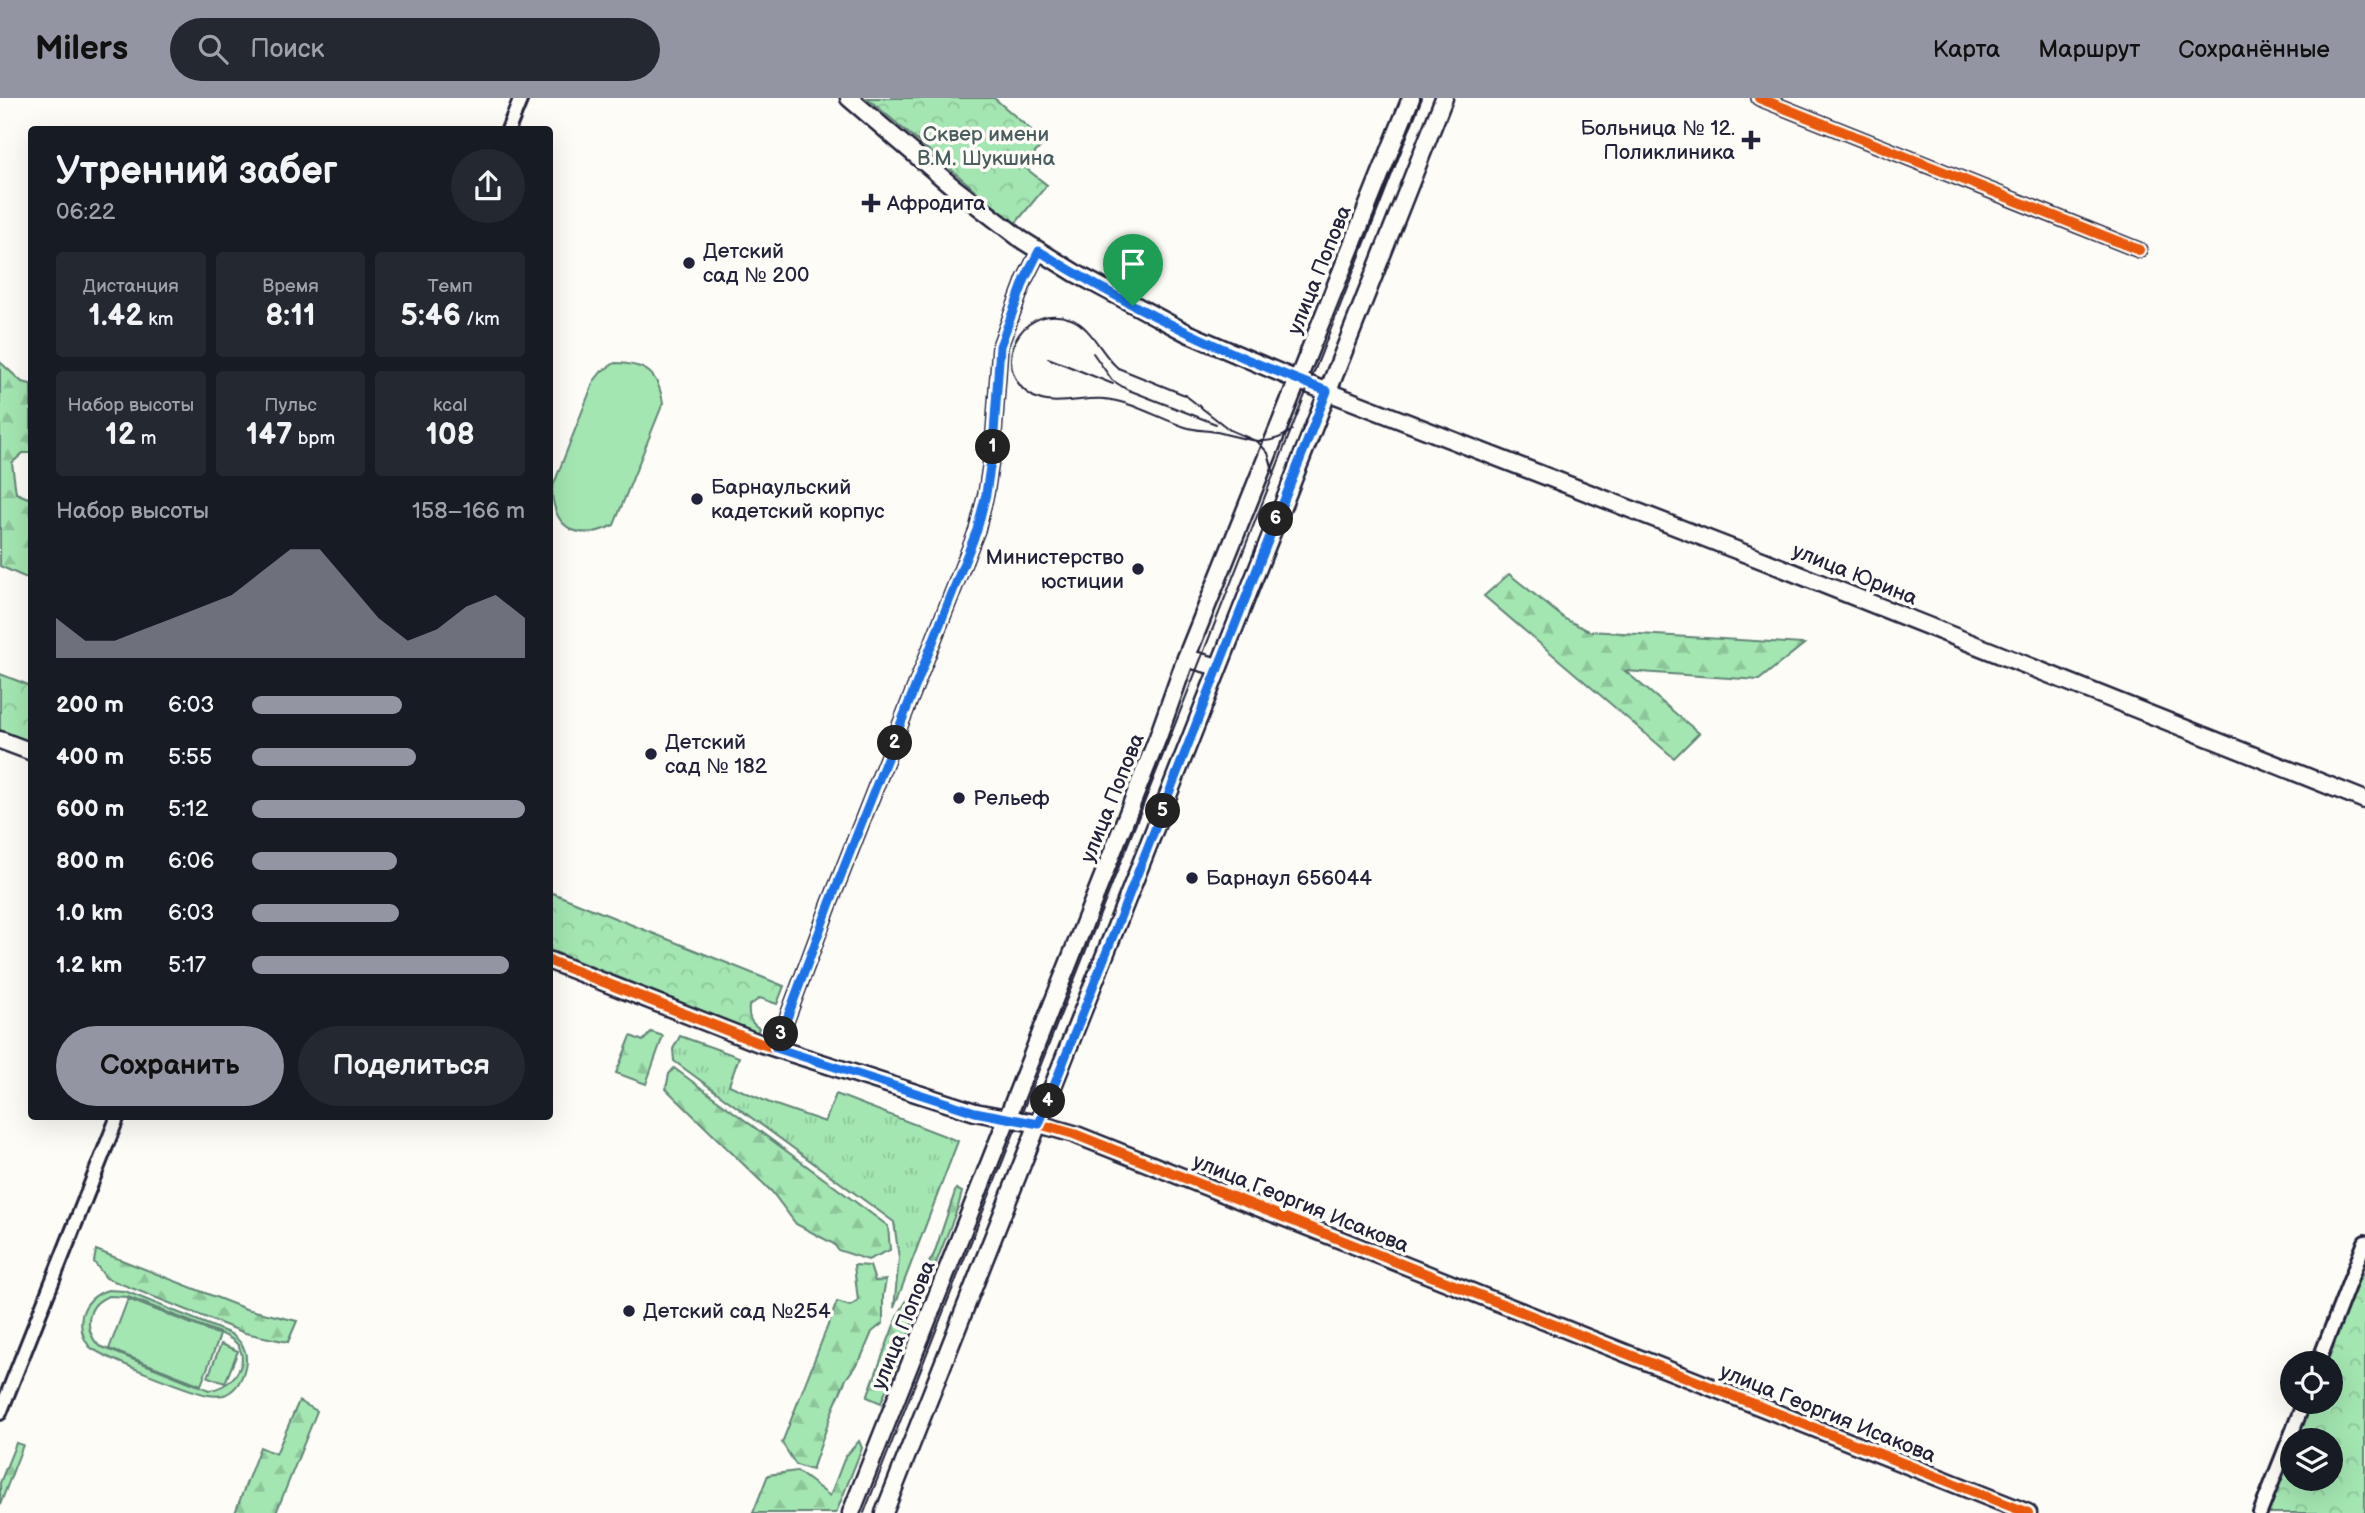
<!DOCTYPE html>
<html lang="ru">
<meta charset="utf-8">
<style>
:root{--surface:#171b24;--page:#242831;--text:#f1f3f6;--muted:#9ea1a6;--accent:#9495a2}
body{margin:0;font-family:"Balsamiq Sans",sans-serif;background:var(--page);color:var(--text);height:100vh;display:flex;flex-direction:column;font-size:26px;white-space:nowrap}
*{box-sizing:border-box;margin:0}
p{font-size:23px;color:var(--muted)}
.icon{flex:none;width:38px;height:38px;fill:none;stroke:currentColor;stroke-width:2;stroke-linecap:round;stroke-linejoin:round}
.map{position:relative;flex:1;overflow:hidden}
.drawer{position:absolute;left:28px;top:28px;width:525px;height:994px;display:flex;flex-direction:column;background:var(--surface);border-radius:7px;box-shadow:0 7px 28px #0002}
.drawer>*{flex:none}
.tools{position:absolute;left:2280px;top:1253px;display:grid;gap:14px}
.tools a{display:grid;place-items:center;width:63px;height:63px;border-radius:50%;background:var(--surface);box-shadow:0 7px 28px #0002;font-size:35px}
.pin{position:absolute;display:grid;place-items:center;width:60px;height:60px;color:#fff;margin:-72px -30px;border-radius:50% 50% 50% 0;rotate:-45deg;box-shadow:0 0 7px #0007}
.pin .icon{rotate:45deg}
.km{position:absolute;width:35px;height:35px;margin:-18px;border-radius:50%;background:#222;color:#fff;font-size:19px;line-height:35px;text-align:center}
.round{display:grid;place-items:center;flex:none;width:74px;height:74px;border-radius:37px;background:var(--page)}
.overview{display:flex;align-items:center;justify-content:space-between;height:119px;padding:0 28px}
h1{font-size:38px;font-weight:800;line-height:52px}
.figures{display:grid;grid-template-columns:repeat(3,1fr);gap:10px;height:119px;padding:7px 28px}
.figures div{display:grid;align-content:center;border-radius:7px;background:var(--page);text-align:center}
.figures b{font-size:30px;font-weight:800}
.figures small{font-size:19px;font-weight:400}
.figures p{font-size:19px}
.chart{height:196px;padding:14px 28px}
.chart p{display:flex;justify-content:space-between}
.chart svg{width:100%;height:126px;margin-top:7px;fill:var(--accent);opacity:.7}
.cta{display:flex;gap:14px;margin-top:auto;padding:14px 28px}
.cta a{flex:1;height:80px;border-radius:42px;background:var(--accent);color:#111;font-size:28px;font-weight:800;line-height:80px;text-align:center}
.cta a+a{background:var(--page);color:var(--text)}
ul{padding:0 28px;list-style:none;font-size:23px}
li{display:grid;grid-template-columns:112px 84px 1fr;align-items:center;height:52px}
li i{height:18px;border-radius:9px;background:var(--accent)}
header{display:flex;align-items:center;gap:42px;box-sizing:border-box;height:98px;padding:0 35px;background:var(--accent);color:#111}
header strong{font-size:33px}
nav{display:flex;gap:38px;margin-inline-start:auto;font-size:24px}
.search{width:490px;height:63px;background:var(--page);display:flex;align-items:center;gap:18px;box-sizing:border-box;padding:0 24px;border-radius:38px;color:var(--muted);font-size:26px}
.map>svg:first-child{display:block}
.grass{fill:url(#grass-tufts);stroke:#628476;stroke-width:2}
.forest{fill:url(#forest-firs);stroke:#628476;stroke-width:2}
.park{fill:url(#park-crowns);stroke:#628476;stroke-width:2}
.garden{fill:#a3e6b1;stroke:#628476;stroke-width:2;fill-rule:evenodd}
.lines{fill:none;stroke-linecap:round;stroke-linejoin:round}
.street-casing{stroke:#22223b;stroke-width:18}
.secondary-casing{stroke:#22223b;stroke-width:21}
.street{stroke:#fdfcf7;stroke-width:12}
.secondary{stroke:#fdfcf7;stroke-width:16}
.tram{stroke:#22223b;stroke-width:2}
.cycleway-casing{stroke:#fdfcf7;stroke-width:15}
.cycleway{stroke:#e8590c;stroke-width:10}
.route-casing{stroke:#fff;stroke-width:14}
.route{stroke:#1a73e8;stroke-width:9}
.poi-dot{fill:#22223b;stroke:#fdfcf7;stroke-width:2.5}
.labels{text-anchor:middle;stroke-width:7;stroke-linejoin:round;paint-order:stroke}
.poi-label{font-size:21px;fill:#22223b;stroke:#fdfcf7;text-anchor:start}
.park-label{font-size:21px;fill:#495d5e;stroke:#fdfcf7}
.street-label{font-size:21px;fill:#22223b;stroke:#fdfcf7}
</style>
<header>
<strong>Milers</strong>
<div class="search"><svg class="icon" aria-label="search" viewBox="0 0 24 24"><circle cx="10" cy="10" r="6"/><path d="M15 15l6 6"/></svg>Поиск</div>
<nav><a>Карта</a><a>Маршрут</a><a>Сохранённые</a></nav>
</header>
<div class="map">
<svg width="2365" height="1415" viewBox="0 0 2365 1415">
<defs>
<pattern id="grass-tufts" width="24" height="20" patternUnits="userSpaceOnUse" patternTransform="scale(1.75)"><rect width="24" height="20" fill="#a3e6b1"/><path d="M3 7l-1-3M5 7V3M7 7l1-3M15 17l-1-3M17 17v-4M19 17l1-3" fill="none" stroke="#8cc599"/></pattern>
<pattern id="forest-firs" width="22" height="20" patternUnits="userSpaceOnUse" patternTransform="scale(1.75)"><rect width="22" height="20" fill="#a3e6b1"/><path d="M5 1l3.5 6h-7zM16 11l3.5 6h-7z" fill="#8cc599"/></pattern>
<pattern id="park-crowns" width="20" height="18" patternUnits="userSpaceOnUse" patternTransform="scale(1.75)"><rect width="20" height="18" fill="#a3e6b1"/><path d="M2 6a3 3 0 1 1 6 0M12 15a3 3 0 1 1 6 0" fill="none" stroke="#8cc599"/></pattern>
</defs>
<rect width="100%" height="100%" fill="#fdfcf7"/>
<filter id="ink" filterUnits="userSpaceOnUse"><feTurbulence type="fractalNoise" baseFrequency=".0143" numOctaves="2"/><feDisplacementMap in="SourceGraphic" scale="14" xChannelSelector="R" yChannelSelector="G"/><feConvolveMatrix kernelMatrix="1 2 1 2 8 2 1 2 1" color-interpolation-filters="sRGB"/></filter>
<g filter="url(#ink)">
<!-- grass -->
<path class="grass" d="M680,938L739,959L729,987L770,1005L825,1024L836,996L958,1043L894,1210L899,1160L894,1124L674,963L673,951Z"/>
<!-- forest -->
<g class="forest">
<path d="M0,264L22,284L31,286V355H23L12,365L16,395L28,400L31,397V482L0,468Z"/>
<path d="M1509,476L1565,521L1589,533L1804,546L1759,582L1625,573L1699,635L1674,660L1484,498Z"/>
<path d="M651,934L663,938L646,986L616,975L631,938L643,943Z"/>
<path d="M674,970L888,1128L890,1152L868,1162L838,1152L834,1146L796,1126L772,1094L666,991L669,976Z"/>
<path d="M956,1091L962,1094L958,1109L881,1305L867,1299L897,1219L934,1156Z"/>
<path d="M96,1152L246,1211L297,1223L288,1244L245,1235L106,1180L94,1164Z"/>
<path d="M854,1167L870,1168L875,1183L886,1182L883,1198V1225L872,1234L861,1260L846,1281L833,1311L812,1372L796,1367L782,1345L837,1204L850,1208L858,1203Z"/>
<path d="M299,1303L317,1313L276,1415H235L260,1349L276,1356Z"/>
<path d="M859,1343L862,1350L836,1415H753L768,1377L797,1373L830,1398L845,1359Z"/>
<path d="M16,1345L23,1347L0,1407V1385Z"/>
</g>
<!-- park -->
<g class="park">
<path d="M867,0H994L1045,44L1023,68L1047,87L1015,126Z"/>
<path d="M0,576L31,588V645L0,632Z"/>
<path d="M550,794L784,888L777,906L760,900L749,908C748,918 750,925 759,930L757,935L550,852Z"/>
<path d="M2361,1176L2365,1179V1415H2265L2292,1346V1381H2331V1342H2294L2309,1304H2331V1265H2325Z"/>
</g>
<!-- garden -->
<g class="garden">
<path d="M615,265C646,266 658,274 663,305L614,427C579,444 553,432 552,391L594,283L602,273Z"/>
<path d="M108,1192L125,1193L231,1236C245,1246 249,1257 244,1273C241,1283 235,1293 224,1297C219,1298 213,1298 208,1297C192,1294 98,1258 89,1248C82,1239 80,1228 82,1217C86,1204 95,1196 108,1192ZM109,1198L128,1199L217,1234C225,1237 237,1243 240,1251C248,1271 227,1291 209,1292L99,1248C83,1231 86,1206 109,1198Z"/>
<path d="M128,1201L220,1237L201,1287L109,1251Z"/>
<path d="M221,1246L238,1253L225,1285L208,1279Z"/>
</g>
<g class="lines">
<defs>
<g id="street">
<path d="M1759,0L2139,152"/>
<path d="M508,32L521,0"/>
<path d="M776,950L830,805L977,432L986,396L993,349L1000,248L1025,181L1039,153"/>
<path d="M2318,1265L2365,1144"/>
<path d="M0,1315L118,1018"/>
<path d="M2260,1415L2304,1304"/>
</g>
<g id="secondary">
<path d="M849,0L952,88L1022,142L1075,175L1187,235L1297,282L1762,462L2365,702"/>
<path d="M1186,560L1218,569"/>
<path d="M0,642L32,654"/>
<path d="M550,863L759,945L975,1014L1039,1026L1074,1036L2028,1415"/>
<path d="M851,1415L1158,639L1186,560L1411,0"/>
<path d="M884,1415L1444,0"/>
</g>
</defs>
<!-- street casing -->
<use href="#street" class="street-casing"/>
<!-- secondary casing -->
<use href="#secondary" class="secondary-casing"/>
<!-- street -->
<use href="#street" class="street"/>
<!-- secondary -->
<use href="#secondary" class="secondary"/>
<!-- tram -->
<g class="tram">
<path d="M1093,255L1112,282L1126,291L1216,326"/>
<path d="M1048,260L1113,286"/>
<path d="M1274,376L1268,355L1258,344L1230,332L1185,297L1118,270C1101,256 1092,229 1071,221C1028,204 992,256 1022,290C1044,314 1076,299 1104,301C1131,303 1158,320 1185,329C1197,333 1209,332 1221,335C1247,341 1269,351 1292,332"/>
<path d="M864,1415L1422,0"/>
</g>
<defs>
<g id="cycleway">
<path d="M1759,0L2139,152"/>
<path d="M550,863L759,945L975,1014L1039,1026L1074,1036L2028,1415"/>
<path d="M776,950L830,805L977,432L986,396L993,349L1000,248L1025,181L1039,153"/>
</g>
</defs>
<!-- cycleway casing -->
<use href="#cycleway" class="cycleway-casing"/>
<!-- cycleway -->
<use href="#cycleway" class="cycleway"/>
</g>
</g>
<g class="lines" filter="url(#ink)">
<defs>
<path id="route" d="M1039,153C1130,210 1227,256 1327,293L1039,1026L975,1014L776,950L830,805L977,432L986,396L993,349L1000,248L1025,181Z"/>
</defs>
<!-- route casing -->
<use href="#route" class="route-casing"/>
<!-- route -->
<use href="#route" class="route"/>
</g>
<!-- markers -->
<g class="poi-dot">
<path d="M1747.5 31.5h7v7h7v7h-7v7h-7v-7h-7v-7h7z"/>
<path d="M867.5 94.5h7v7h7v7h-7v7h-7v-7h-7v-7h7z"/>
<circle cx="689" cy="165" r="7"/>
<circle cx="697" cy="401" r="7"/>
<circle cx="1138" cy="471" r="7"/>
<circle cx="651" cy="656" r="7"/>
<circle cx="959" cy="700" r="7"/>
<circle cx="1192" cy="780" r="7"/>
<circle cx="629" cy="1213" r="7"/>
</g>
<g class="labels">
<!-- poi labels -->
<g class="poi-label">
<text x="1735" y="37" text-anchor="end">Больница № 12.<tspan x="1735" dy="24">Поликлиника</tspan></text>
<text x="887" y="112">Афродита</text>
<text x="703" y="160">Детский<tspan x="703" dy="24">сад № 200</tspan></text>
<text x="711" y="396">Барнаульский<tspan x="711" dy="24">кадетский корпус</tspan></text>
<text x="1124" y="466" text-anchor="end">Министерство<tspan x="1124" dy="24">юстиции</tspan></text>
<text x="665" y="651">Детский<tspan x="665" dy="24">сад № 182</tspan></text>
<text x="973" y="707">Рельеф</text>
<text x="1206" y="787">Барнаул 656044</text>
<text x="643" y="1220">Детский сад №254</text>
</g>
<!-- park labels -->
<g class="park-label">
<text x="986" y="43">Сквер имени<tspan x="986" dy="24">В.М. Шукшина</tspan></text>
</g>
<!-- street labels -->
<g class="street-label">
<text transform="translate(1319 172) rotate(-68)" y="7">улица Попова</text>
<text transform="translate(1855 476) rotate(22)" y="7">улица Юрина</text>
<text transform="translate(1112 700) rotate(-68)" y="7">улица Попова</text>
<text transform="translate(1301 1105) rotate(22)" y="7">улица Георгия Исакова</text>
<text transform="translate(903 1227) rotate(-68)" y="7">улица Попова</text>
<text transform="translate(1828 1315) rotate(22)" y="7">улица Георгия Исакова</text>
</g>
</g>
</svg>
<div class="tools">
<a><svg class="icon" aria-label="locate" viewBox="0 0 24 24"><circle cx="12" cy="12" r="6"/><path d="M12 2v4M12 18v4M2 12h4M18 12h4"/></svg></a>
<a><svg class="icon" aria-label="layers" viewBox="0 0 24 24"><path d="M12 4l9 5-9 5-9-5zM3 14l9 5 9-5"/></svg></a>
</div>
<div class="pin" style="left:1133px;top:208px;background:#1e9e55"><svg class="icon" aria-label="arrive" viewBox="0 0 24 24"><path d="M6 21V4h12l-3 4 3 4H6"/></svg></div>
<b class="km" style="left:993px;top:349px">1</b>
<b class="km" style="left:895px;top:645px">2</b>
<b class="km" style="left:781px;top:936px">3</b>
<b class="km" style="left:1048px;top:1003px">4</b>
<b class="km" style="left:1163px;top:713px">5</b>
<b class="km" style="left:1276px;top:421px">6</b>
<section class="drawer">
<div class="overview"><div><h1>Утренний забег</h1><p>06:22</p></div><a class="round"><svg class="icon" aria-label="share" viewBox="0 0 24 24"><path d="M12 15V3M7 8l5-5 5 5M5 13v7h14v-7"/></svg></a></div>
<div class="figures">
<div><p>Дистанция</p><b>1.42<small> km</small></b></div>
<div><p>Время</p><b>8:11</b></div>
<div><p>Темп</p><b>5:46<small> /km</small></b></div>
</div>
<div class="figures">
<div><p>Набор высоты</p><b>12<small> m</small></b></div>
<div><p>Пульс</p><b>147<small> bpm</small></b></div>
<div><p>kcal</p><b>108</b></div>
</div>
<div class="chart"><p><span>Набор высоты</span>158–166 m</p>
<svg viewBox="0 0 160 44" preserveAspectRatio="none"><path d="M0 44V30L10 38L20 38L30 34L40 30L50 26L60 22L70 14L80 6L90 6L100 18L110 30L120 38L130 34L140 26L150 22L160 30V44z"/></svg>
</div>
<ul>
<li><b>200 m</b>6:03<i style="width:55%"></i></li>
<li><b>400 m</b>5:55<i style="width:60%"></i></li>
<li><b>600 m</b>5:12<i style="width:100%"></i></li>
<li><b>800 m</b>6:06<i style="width:53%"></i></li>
<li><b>1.0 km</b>6:03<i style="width:54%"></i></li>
<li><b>1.2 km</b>5:17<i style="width:94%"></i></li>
</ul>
<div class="cta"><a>Сохранить</a><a>Поделиться</a></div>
</section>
</div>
